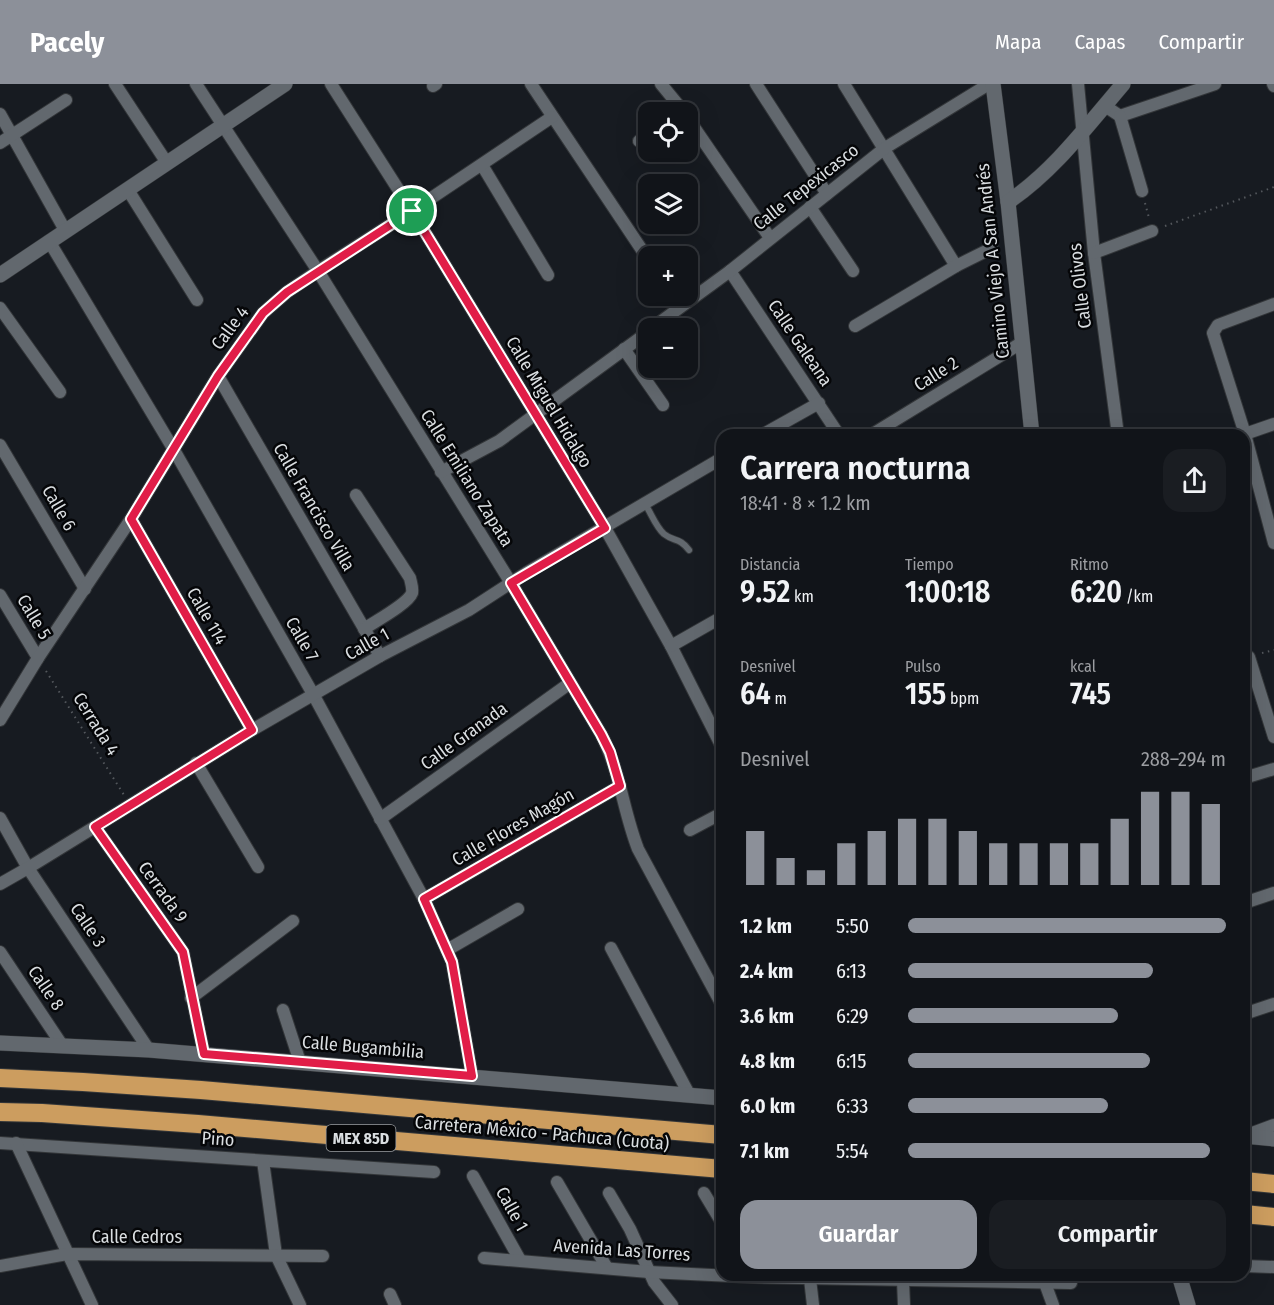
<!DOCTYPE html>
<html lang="es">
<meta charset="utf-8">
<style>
:root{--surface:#111419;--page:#1a1d22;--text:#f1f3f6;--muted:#9c9ea2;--line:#303338;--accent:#8c9099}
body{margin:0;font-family:"Fira Sans Condensed",sans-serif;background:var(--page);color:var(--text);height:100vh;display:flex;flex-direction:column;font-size:22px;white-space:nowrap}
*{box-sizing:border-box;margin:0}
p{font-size:20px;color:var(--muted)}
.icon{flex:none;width:33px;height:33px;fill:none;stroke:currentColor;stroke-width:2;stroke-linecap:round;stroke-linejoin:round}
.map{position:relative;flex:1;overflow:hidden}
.details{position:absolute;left:716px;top:345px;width:534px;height:852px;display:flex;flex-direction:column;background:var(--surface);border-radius:18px;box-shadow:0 6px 24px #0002,0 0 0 2px var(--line)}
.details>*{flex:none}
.tools{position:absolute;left:638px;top:18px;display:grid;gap:12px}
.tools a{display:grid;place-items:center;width:60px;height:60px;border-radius:12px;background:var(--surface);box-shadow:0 6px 24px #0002,0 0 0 2px var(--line);font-size:30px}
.pin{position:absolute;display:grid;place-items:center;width:51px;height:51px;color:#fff;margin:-26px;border:3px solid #fff;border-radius:50%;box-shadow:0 2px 6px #0007}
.round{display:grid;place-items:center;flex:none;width:63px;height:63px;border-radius:18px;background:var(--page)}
.summary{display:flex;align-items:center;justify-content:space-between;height:102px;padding:0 24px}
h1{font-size:33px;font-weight:600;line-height:45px}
.metrics{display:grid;grid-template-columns:repeat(3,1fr);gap:9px;height:102px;padding:6px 24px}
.metrics div{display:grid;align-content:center}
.metrics b{font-size:30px;font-weight:600}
.metrics small{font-size:16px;font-weight:400}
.metrics p{font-size:16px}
.chart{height:168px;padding:12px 24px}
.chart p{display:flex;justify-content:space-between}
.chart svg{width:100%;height:108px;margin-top:6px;stroke:var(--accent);stroke-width:6}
.cta{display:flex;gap:12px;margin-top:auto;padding:12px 24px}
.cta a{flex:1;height:69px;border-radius:18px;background:var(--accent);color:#fff;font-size:24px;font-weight:600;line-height:69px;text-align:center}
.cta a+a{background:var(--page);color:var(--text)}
ul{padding:0 24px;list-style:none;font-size:20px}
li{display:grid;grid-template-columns:96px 72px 1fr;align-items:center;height:45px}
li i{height:15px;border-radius:8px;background:var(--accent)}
header{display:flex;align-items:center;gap:36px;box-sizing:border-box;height:84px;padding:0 30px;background:var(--accent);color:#fff}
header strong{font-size:28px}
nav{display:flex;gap:33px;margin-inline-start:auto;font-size:21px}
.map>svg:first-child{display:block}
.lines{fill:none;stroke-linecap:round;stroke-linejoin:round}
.service-casing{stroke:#333639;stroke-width:8}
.minor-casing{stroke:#333639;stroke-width:14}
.tertiary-casing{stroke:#333639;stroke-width:16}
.secondary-casing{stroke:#333639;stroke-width:16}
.motorway-casing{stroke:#333639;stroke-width:20}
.path{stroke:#54585d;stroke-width:2;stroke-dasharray:1.5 4.5;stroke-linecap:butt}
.service{stroke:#62686e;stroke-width:6}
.minor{stroke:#62686e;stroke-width:12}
.tertiary{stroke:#62686e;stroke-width:15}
.secondary{stroke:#62686e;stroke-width:15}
.motorway{stroke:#cc9d5f;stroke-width:18}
.route-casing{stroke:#fff;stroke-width:12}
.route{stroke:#e11d48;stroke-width:8}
.labels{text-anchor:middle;stroke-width:5;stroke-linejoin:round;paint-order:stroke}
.shield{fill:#050608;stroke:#9a9da0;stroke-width:1.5}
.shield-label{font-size:16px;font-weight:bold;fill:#dadee1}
.street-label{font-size:18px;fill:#dadee1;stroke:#050608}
</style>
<header>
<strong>Pacely</strong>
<nav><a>Mapa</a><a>Capas</a><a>Compartir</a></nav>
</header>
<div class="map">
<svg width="1274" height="1221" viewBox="0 0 1274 1221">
<rect width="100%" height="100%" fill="#171b21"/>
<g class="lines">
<defs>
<path id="service" d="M645,420C651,429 656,443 664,450C674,458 679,453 689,466"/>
<g id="minor">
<path d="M115,0L167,79"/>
<path d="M196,0L318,187L511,499L601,650C620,686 623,727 638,765L722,921"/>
<path d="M331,0L412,127L605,444L671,562L722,663"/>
<path d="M531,0L648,175"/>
<path d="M661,0L684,28"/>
<path d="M756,0L827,110"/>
<path d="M844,0L956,182"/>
<path d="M1078,0L1094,169L1118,351"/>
<path d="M1273,0L1274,2"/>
<path d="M433,2L436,0"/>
<path d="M1105,22L1120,32L1215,0"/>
<path d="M0,30L65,146"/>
<path d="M1120,32L1142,107"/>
<path d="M687,33L770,154"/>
<path d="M639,57L648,50"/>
<path d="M0,59L66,16"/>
<path d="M482,81L548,191"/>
<path d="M128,106L197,216"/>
<path d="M810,123L853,187"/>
<path d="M49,157L174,366L313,610L424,815L452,878L472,992"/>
<path d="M1094,169L1152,147"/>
<path d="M730,187L839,351"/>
<path d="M672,212L680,223"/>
<path d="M1274,220L1218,241L1213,249L1245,350L1274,459"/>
<path d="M0,224L60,308"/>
<path d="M855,242L956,182L992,164"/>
<path d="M652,244L730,187L885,64L989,0"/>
<path d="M624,265L663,321"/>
<path d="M218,292L380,572"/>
<path d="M1245,350L1274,340"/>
<path d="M762,351L819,319"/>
<path d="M871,351L1021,259"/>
<path d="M0,361L85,505"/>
<path d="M441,388L499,357L648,248"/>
<path d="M356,411L410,494C411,499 413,504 412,509C408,520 374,538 364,545"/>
<path d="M131,435L252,646"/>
<path d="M0,511L38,574"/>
<path d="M671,562L722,533"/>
<path d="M1249,573L1274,653"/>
<path d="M0,636L38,574L131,435L218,292L263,229L287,208L318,187L412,127L552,33"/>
<path d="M196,679L258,783"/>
<path d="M1244,694L1274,685"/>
<path d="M0,734L28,784L149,966"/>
<path d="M380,735L570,599"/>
<path d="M95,743L183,868L204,970"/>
<path d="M690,746L722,729"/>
<path d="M0,800L28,784L252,646L380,572L469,526L526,489L722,374"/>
<path d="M424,815L620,702"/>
<path d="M1244,819L1274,809"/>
<path d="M611,864L689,1010"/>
<path d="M447,866L518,825"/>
<path d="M0,868L62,961"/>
<path d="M191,914L293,837"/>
<path d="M283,926L300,978"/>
<path d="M1244,930L1274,920"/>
<path d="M1247,1051L1274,1041"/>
<path d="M0,1059L434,1088"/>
<path d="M16,1059L92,1221"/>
<path d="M263,1077L276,1171L300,1221"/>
<path d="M473,1092L520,1176"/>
<path d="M557,1098L607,1184"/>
<path d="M609,1109L630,1145L654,1198L672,1221"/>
<path d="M704,1109L722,1139"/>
<path d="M484,1174L649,1188L753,1193L1071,1199"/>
<path d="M0,1182L67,1170L323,1172"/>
<path d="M1244,1182L1274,1183"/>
<path d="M1042,1191L1053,1221"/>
<path d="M810,1195L813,1221"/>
<path d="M903,1197L904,1221"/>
<path d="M390,1210L395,1221"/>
</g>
<g id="tertiary">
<path d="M993,0L1008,118"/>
<path d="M0,191L285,0"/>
<path d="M0,959L149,966L722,1014"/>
<path d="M1244,1052L1274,1055"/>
</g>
<g id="secondary">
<path d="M1032,351L1008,118C1054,87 1087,42 1123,0"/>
<path d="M1179,1191L1188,1221"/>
</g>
<g id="motorway">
<path d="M0,994L83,998L201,1006L722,1051"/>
<path d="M0,1028L42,1029L198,1040L722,1085"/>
<path d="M1244,1097L1274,1100"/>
<path d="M1244,1130L1274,1133"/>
</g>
</defs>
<!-- service casing -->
<use href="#service" class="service-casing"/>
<!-- minor casing -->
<use href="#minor" class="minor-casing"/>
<!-- tertiary casing -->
<use href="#tertiary" class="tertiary-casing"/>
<!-- secondary casing -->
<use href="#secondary" class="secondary-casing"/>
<!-- motorway casing -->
<use href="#motorway" class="motorway-casing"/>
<!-- path -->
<g class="path">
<path d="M1145,119L1149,134"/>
<path d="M1165,142L1274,103"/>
<path d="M1262,569L1274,566"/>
<path d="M46,587L124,711"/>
</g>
<!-- service -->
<use href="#service" class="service"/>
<!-- minor -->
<use href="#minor" class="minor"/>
<!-- tertiary -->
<use href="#tertiary" class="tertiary"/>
<!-- secondary -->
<use href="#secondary" class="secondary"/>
<!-- motorway -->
<use href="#motorway" class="motorway"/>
</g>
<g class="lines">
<defs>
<path id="route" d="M412,127L605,444L511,499L601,650L610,668L620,702L424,815L452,878L472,992L204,970L183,868L95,743L252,646L131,435L218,292L263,229L287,208Z"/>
</defs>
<!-- route casing -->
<use href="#route" class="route-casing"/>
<!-- route -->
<use href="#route" class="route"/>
</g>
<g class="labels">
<!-- shield labels -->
<rect class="shield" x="326.5" y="1041" width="69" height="26" rx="4.5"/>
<g class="shield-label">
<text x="361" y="1060">MEX 85D</text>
</g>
<!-- street labels -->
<g class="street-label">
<text transform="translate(806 103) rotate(-38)" y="6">Calle Tepexicasco</text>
<text transform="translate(993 177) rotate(-96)" y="6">Camino Viejo A San Andrés</text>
<text transform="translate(1080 202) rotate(-97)" y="6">Calle Olivos</text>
<text transform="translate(230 244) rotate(-53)" y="6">Calle 4</text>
<text transform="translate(800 259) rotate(56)" y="6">Calle Galeana</text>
<text transform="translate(936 290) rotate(-32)" y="6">Calle 2</text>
<text transform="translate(549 318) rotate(59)" y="6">Calle Miguel Hidalgo</text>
<text transform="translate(467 394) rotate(58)" y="6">Calle Emiliano Zapata</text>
<text transform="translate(314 423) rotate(60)" y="6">Calle Francisco Villa</text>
<text transform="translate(59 424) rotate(60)" y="6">Calle 6</text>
<text transform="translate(207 532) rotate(60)" y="6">Calle 114</text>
<text transform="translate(34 533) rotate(59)" y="6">Calle 5</text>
<text transform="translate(302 555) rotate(60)" y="6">Calle 7</text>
<text transform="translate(367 560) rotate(-29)" y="6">Calle 1</text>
<text transform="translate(96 640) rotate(58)" y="6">Cerrada 4</text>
<text transform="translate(464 652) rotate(-36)" y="6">Calle Granada</text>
<text transform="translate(513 743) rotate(-30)" y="6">Calle Flores Magón</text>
<text transform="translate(163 808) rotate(54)" y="6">Cerrada 9</text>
<text transform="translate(88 841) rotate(56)" y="6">Calle 3</text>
<text transform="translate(46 904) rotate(56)" y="6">Calle 8</text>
<text transform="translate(363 963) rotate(5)" y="6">Calle Bugambilia</text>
<text transform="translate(542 1049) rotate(5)" y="6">Carretera México - Pachuca (Cuota)</text>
<text transform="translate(218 1055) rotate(4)" y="6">Pino</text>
<text transform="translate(512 1125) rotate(61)" y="6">Calle 1</text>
<text x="137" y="1159">Calle Cedros</text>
<text transform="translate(622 1166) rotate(4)" y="6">Avenida Las Torres</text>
</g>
</g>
</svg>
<div class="tools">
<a><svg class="icon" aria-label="locate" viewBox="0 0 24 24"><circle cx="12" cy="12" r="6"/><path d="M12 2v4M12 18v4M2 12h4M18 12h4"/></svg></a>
<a><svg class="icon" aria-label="layers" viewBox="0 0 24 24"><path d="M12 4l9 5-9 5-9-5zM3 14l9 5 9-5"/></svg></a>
<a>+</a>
<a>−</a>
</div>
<div class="pin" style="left:412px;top:127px;background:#1e9e55"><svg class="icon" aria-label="arrive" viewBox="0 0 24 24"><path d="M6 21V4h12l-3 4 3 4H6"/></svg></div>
<section class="details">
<div class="summary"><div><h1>Carrera nocturna</h1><p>18:41 · 8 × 1.2 km</p></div><a class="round"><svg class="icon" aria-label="share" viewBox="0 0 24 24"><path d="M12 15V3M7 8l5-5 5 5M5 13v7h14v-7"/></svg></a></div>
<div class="metrics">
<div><p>Distancia</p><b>9.52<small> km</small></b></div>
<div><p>Tiempo</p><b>1:00:18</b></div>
<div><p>Ritmo</p><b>6:20<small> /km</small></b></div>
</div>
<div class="metrics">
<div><p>Desnivel</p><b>64<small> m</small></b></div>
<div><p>Pulso</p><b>155<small> bpm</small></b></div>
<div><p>kcal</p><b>745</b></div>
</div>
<div class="chart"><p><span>Desnivel</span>288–294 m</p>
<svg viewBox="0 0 160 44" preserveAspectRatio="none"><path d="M5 44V22M15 44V33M25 44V38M35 44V27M45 44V22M55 44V17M65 44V17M75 44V22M85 44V27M95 44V27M105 44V27M115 44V27M125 44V17M135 44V6M145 44V6M155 44V11"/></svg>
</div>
<ul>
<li><b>1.2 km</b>5:50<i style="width:100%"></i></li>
<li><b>2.4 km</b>6:13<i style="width:77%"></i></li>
<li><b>3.6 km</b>6:29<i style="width:66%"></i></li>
<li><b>4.8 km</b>6:15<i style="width:76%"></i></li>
<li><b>6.0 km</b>6:33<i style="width:63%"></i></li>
<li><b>7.1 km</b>5:54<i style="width:95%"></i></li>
</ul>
<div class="cta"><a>Guardar</a><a>Compartir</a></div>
</section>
</div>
